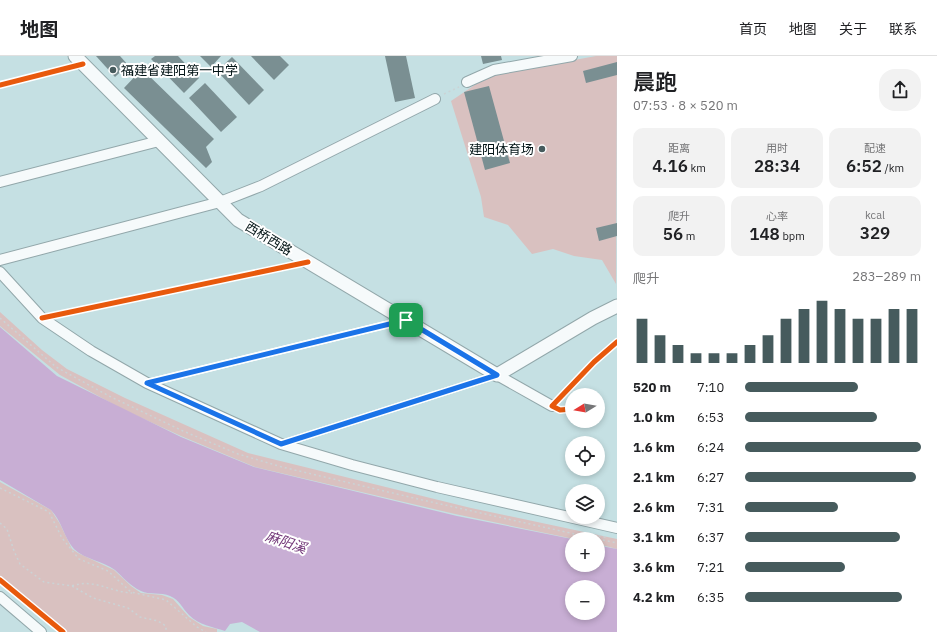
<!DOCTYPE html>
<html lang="zh">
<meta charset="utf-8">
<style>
:root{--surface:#fff;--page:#f2f2f2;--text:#202124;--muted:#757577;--line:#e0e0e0;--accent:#465b5d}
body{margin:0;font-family:"IBM Plex Sans","Noto Sans SC",sans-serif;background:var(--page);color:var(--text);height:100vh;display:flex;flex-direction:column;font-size:15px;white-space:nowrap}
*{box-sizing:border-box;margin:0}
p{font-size:13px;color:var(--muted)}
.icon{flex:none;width:22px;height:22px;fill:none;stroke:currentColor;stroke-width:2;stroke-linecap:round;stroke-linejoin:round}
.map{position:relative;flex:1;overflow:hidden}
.panel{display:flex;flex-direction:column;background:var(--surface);width:320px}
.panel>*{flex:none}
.needle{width:26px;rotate:259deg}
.tools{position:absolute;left:565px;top:332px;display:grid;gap:8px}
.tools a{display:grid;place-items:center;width:40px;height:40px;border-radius:50%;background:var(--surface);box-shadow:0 2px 6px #0003;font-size:20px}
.pin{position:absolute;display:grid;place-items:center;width:34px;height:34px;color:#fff;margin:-17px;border-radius:8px;box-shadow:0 2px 6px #0006}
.round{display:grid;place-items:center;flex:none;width:42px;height:42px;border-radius:16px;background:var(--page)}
.headline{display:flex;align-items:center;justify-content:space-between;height:68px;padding:0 16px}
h1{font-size:22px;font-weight:600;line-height:30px}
.stats{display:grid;grid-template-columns:repeat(3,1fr);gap:6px;height:68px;padding:4px 16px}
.stats div{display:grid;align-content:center;border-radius:10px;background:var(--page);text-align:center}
.stats b{font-size:17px;font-weight:600}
.stats small{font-size:11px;font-weight:400}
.stats p{font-size:11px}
.chart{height:112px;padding:8px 16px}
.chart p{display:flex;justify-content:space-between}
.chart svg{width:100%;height:72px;margin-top:4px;stroke:var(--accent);stroke-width:6}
ul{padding:0 16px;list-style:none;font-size:13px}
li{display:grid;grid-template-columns:64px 48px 1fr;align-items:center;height:30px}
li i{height:10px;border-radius:5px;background:var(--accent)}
header{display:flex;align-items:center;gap:24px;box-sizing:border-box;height:56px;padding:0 20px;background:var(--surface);border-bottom:1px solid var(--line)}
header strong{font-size:19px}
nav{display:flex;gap:22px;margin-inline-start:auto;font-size:14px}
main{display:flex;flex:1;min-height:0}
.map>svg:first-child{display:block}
.green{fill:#d9c1c0}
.water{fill:#c8aed4;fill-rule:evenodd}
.building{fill:#7a8f92}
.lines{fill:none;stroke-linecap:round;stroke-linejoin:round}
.minor-casing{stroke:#92a7aa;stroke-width:12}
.major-casing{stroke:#92a7aa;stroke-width:15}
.path{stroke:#cbd3d5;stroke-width:1.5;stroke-dasharray:2 3;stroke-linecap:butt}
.minor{stroke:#f6fafb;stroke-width:10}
.major{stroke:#f6fafb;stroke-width:13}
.cycleway-casing{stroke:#fff;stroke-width:8}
.cycleway{stroke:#e8590c;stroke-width:5}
.route-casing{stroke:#fff;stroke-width:8}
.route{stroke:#1a73e8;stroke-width:5}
.poi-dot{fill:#465b5d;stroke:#fff;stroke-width:1.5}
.labels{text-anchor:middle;stroke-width:4;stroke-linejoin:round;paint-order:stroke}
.poi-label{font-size:13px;fill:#021315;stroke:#fff;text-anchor:start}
.street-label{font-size:13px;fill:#021315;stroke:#fff}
.water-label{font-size:14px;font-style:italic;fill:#733879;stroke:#fff}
</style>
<header>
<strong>地图</strong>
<nav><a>首页</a><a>地图</a><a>关于</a><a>联系</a></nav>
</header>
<main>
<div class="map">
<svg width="617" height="576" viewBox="0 0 617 576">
<rect width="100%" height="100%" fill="#c5e0e3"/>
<!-- green -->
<g class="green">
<path d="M596,0H617L616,241V228L602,204L574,200L553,193L532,198L508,169L484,161L481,141L451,45L488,20Z"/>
<path d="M0,256L42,294L67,313L125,342L248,397L471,452L617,483V493L598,488V483H574L455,458L255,411L181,380L122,353L60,319L0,270Z"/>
<path d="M0,426L51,454L60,468L72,493L78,497L114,514L131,530L141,537L162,539L173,543L189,561L203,570L217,573V576H66L0,521Z"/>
</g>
<!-- water -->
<path class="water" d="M0,271L57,320L181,381L254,411L457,460L572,483V509H598V492L601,490L617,493V576H260L242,566L230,568L225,575C213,571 199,569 189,559C182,552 180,544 170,540C161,536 149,539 141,535C130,530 123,521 115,514C103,505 86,504 74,493C64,482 62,465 51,454L0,424ZM572,531H598V557H572Z"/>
<!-- building -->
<g class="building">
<path d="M96,0H120L128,9L115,21Z"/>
<path d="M155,0H178L199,22L184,37L151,3Z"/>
<path d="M200,0H221L211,11Z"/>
<path d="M251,0H280L289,9L274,24Z"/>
<path d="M385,0H406L415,42L395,46Z"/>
<path d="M481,0H501L502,4L483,8Z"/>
<path d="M232,1L264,34L249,49L217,15Z"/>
<path d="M617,6V19L586,27L583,15Z"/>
<path d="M142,13L214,83L206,91L212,106L206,112L124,32Z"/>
<path d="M205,27L237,61L221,76L189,42Z"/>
<path d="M489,30L510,107L485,114L464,36Z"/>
<path d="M617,167V180L599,185L596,172Z"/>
</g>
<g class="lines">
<defs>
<g id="minor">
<path d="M467,26L494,14L572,0"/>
<path d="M0,126L159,85"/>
<path d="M0,204L220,146L261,130L435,43"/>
<path d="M0,216L42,262L91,295L147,327L281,388L352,409L437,431L617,472"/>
<path d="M497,319L552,350"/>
<path d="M0,541L41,576"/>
</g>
<path id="major" d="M75,0L238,164L497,319L593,262L617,250"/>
</defs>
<!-- minor casing -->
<use href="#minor" class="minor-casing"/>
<!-- major casing -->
<use href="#major" class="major-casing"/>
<!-- path -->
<g class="path">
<path d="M444,38L459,31"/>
<path d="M0,262L56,311L109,340L183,375L238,398L282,411L418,443L597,483"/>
<path d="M0,432L49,456L62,482L79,503L108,515L131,536L166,544L197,571L206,576"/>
<path d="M0,467L7,473L14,495L20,508L44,526L72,530L93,542L128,552L140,561L158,565L166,570V576"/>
<path d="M587,483L589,478L605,481V479"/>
<path d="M598,483L617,487"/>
<path d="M72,530C94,522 110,536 132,537"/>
</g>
<!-- minor -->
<use href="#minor" class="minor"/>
<!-- major -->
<use href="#major" class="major"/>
<defs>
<g id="cycleway">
<path d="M0,29L83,8"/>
<path d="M42,262L308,206"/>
<path d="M147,327L406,264"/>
<path d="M572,353L560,354L552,350L594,306L617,286"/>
<path d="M281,388L497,319"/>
<path d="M0,524L63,576"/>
</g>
</defs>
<!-- cycleway casing -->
<use href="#cycleway" class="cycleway-casing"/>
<!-- cycleway -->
<use href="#cycleway" class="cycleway"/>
</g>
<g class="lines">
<defs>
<path id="route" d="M406,264L497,319L281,388L147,327Z"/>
</defs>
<!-- route casing -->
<use href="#route" class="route-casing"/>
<!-- route -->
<use href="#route" class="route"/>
</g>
<!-- markers -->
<g class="poi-dot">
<circle cx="113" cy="14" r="4"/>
<circle cx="542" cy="93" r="4"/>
</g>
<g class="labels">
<!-- poi labels -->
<g class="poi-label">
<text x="121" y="19">福建省建阳第一中学</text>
<text x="534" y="98" text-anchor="end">建阳体育场</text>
</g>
<!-- street labels -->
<g class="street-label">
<text transform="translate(269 182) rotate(31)" y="5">西桥西路</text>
</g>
<!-- water labels -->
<g class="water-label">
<text transform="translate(286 486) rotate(19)" y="5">麻阳溪</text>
</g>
</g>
</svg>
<div class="tools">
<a><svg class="needle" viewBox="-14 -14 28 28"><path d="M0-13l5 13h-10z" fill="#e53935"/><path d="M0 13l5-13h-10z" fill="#757577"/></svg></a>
<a><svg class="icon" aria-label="locate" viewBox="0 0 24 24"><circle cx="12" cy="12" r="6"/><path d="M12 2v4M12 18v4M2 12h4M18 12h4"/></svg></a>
<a><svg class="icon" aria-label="layers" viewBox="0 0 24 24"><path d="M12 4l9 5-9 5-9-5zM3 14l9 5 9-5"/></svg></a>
<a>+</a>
<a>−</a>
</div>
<div class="pin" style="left:406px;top:264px;background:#1e9e55"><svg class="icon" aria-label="arrive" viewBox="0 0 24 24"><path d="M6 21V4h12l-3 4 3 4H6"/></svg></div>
</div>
<section class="panel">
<div class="headline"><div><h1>晨跑</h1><p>07:53 · 8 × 520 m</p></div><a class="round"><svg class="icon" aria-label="share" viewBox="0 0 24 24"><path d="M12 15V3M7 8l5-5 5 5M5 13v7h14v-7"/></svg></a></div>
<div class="stats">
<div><p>距离</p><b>4.16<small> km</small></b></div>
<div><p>用时</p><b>28:34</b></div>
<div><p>配速</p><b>6:52<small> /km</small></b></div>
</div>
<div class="stats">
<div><p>爬升</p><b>56<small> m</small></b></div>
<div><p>心率</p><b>148<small> bpm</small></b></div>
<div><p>kcal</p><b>329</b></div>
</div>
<div class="chart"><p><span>爬升</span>283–289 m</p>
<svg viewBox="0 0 160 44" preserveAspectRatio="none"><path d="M5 44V17M15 44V27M25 44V33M35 44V38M45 44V38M55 44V38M65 44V33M75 44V27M85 44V17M95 44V11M105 44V6M115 44V11M125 44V17M135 44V17M145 44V11M155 44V11"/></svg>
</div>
<ul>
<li><b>520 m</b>7:10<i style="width:64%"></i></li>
<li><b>1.0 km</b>6:53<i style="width:75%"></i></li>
<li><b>1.6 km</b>6:24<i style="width:100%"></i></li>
<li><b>2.1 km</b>6:27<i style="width:97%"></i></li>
<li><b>2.6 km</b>7:31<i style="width:53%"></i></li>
<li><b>3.1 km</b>6:37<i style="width:88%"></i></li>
<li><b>3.6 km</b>7:21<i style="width:57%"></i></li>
<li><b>4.2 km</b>6:35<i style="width:89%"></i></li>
</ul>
</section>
</main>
